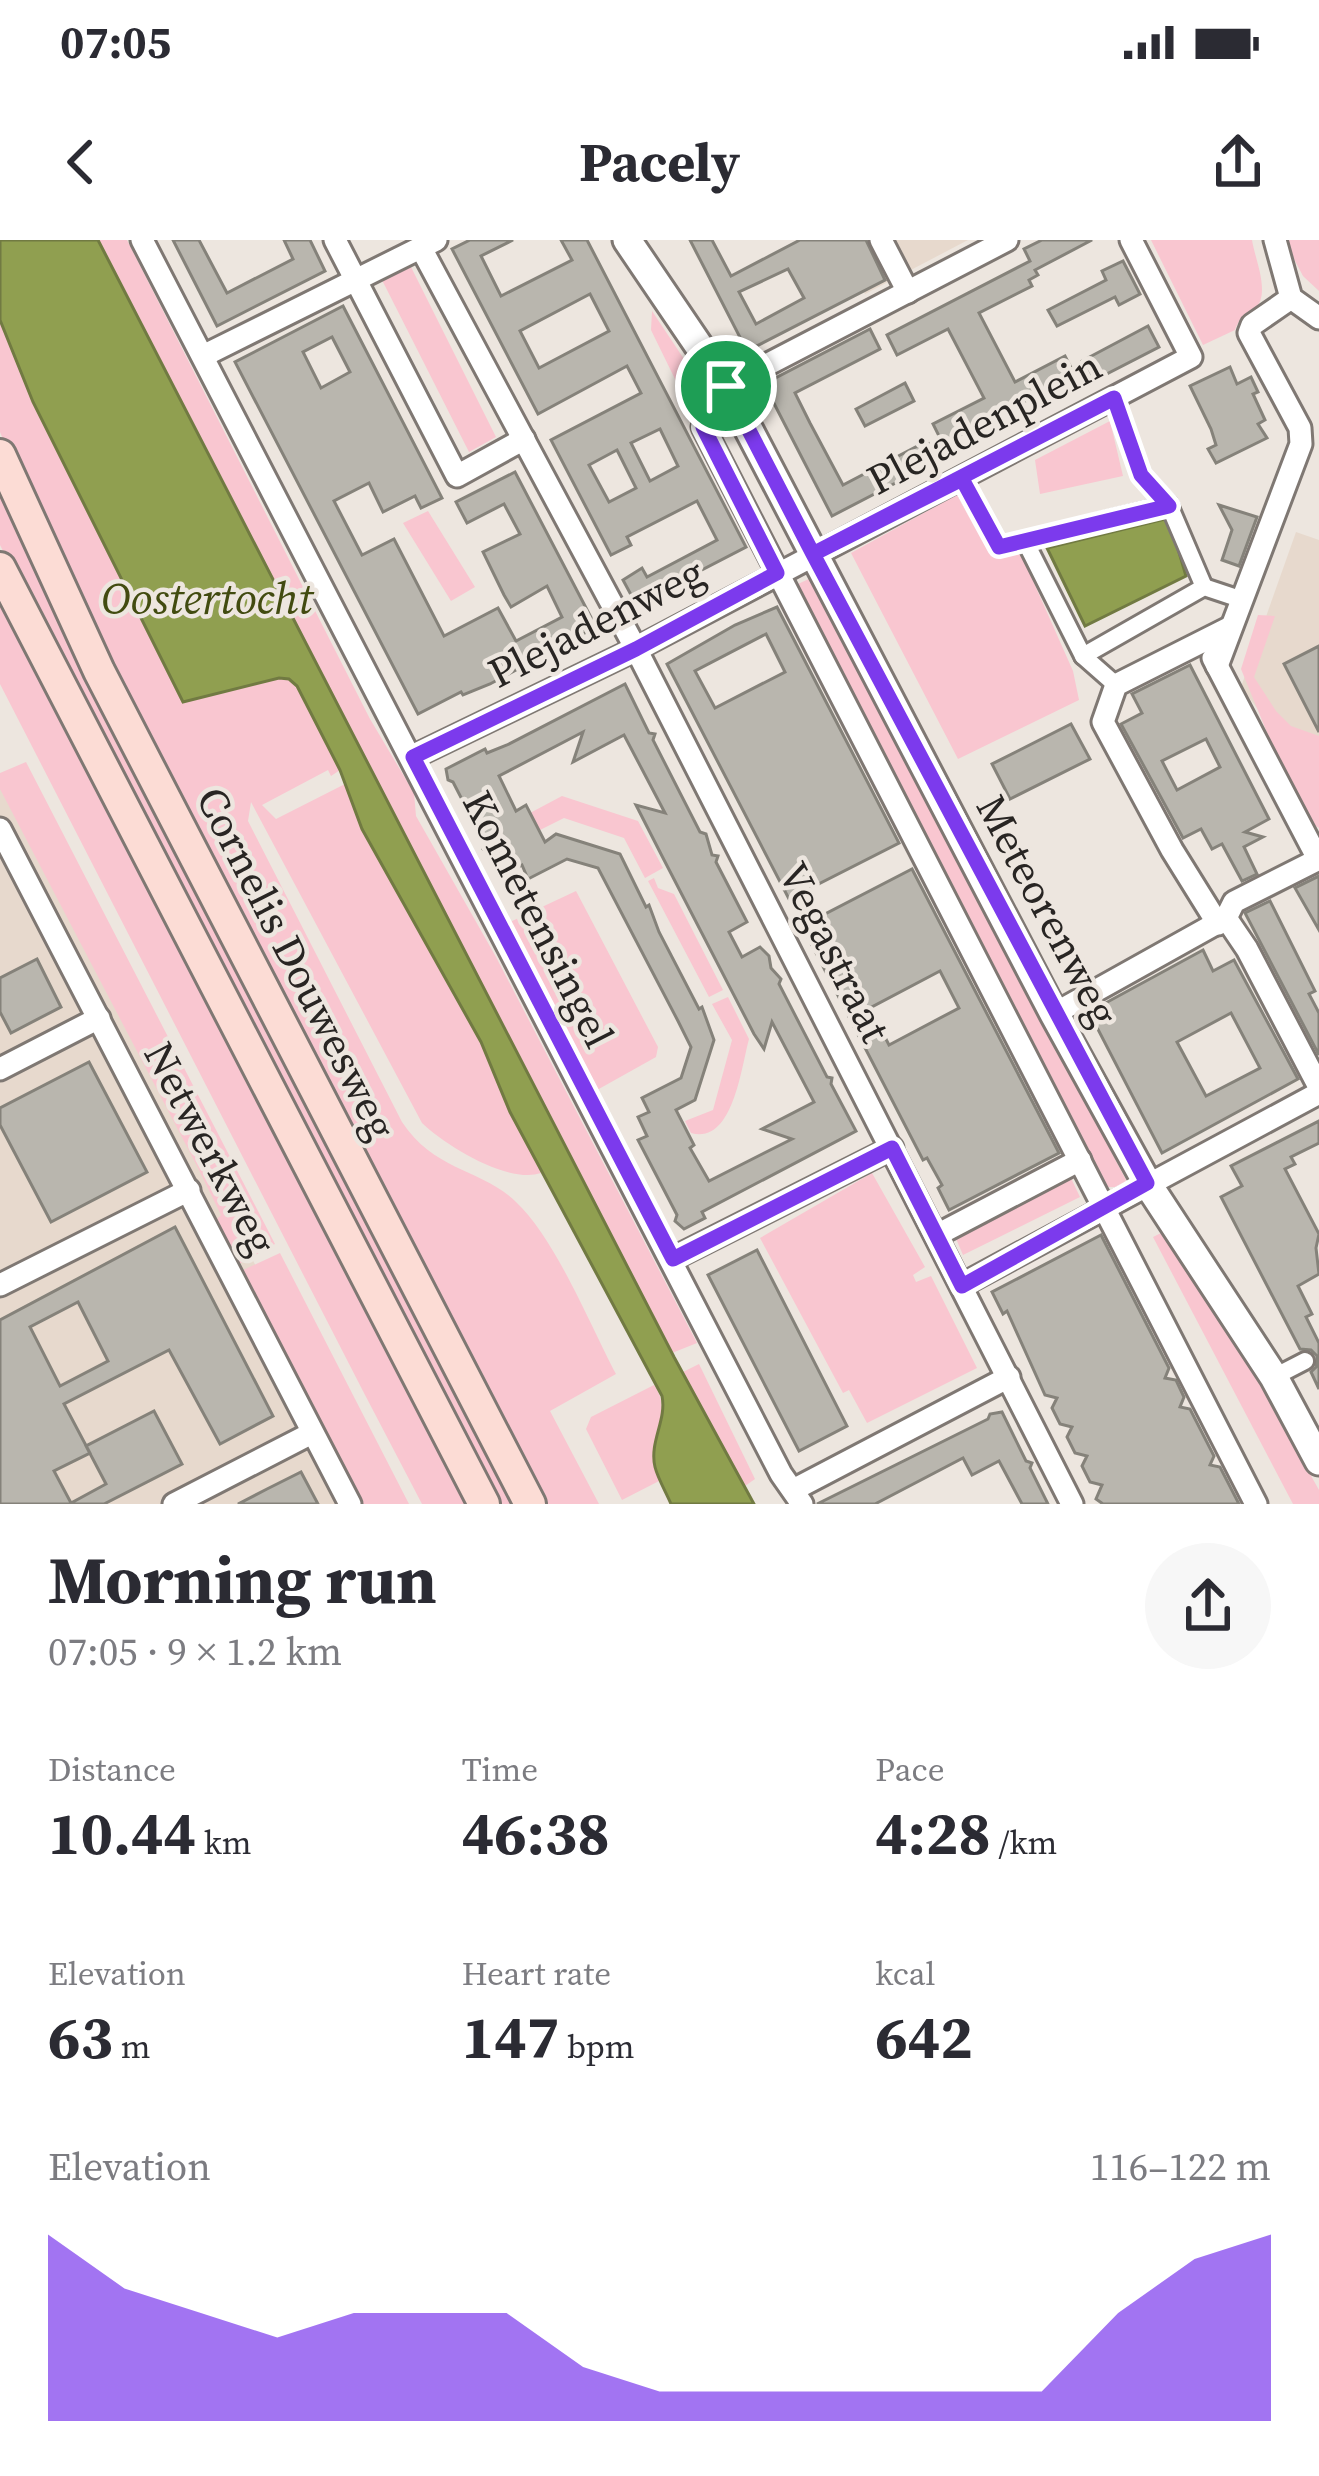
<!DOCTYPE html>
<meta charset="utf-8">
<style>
:root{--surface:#fff;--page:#f7f7f7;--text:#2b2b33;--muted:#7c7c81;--accent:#7c3aed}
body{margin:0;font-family:"Source Serif 4",serif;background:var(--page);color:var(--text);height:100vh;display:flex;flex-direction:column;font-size:45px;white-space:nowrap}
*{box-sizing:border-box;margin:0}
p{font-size:39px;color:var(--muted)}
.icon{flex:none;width:66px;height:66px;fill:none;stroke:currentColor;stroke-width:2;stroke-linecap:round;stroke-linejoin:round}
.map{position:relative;height:1264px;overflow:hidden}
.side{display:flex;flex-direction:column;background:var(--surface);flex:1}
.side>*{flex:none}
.pin{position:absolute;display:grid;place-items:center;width:102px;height:102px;color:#fff;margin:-51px;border:6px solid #fff;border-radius:50%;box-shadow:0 3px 12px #0007}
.round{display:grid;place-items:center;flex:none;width:126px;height:126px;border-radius:63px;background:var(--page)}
.summary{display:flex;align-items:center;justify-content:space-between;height:204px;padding:0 48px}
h1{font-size:66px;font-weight:700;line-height:90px}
.figures{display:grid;grid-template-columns:repeat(3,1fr);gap:18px;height:204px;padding:12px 48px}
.figures div{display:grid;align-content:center}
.figures b{font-size:60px;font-weight:700}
.figures small{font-size:33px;font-weight:400}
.figures p{font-size:33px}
.chart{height:336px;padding:24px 48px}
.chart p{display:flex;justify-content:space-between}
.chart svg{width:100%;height:216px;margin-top:12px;fill:var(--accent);opacity:.7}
.status{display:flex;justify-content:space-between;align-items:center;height:84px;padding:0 60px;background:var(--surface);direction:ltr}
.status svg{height:33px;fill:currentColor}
header{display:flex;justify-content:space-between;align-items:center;height:156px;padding:0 48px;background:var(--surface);font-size:54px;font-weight:700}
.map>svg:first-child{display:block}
.built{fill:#e7d9cd}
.green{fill:#f9c6d0}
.water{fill:#909f50;stroke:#717a42;stroke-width:3}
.building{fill:#b9b6ae;stroke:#85827a;stroke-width:3;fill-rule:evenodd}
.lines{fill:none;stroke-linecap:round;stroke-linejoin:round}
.pedestrian-casing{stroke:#7f7873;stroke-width:22}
.minor-casing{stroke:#7f7873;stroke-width:27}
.tertiary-casing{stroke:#7f7873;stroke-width:33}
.secondary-casing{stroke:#7f7873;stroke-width:36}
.pedestrian{stroke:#fff;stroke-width:16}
.minor{stroke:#fff;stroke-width:21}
.tertiary{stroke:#fff;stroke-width:27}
.secondary{stroke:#fcdcd5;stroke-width:30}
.route-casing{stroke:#fff;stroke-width:24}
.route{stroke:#7c3aed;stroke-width:15}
.labels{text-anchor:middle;stroke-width:9;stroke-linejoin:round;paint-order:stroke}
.street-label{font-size:42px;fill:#282523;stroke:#ede6df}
.water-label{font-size:45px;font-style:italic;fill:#424b10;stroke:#ede6df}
</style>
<div class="status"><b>07:05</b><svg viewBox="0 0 49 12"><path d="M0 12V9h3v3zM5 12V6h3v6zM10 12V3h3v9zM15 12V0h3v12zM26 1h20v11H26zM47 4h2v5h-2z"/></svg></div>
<header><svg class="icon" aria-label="back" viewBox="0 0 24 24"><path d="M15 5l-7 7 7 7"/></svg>Pacely<svg class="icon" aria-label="share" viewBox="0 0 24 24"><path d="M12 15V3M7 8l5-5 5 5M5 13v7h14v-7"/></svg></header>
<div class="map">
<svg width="1319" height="1264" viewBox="0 0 1319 1264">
<rect width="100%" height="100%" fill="#ede6df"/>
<!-- built -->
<g class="built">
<path d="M837,0H968L865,54Z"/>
<path d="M1296,292L1319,300V533L1305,531L1241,447Z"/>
<path d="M0,535L369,1243L380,1264H0Z"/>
</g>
<!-- green -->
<g class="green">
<path d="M98,0H127L370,479L414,553L416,576L496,717L697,1103L672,1113Z"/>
<path d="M1151,0H1252C1255,20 1271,53 1255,69C1245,78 1240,76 1235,90L1203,105Z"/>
<path d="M1284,0H1319V51L1303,36Z"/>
<path d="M410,25L496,197L469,212L382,40Z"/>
<path d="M652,71L694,134L703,128L709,140L695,180L651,90Z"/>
<path d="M0,80L33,162L183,461L279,438L289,439L297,446L340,530L331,536L328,530L262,565L276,579L345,544L362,589L481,802L541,933C508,944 446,906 422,883L251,562L248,581L402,882C435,932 481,928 516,962C555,998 590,1085 616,1134L550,1171L599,1264H542L90,388L9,214L0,192Z"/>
<path d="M1110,181L1123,236L1040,254L1035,220Z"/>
<path d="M0,245L517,1264H497L80,446L67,439L0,305Z"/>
<path d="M962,252L998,315L1018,307L1073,431L1079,460L958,519L851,313Z"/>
<path d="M428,271L475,347L451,361L403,283Z"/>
<path d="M811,338L1126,940L1123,947H1108L798,344Z"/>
<path d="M0,351L473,1264H422L364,1153L0,444Z"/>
<path d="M1258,375L1275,376L1254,437L1276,471L1291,486L1319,496V588L1302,578L1241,429Z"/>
<path d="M26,522L275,1004L239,1024L216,980L221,975L197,926L0,549V533Z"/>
<path d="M562,556L638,581L663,628L645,638L624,598L564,578L536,592L530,573Z"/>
<path d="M654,638L658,648L674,654L723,750L709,757L648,641Z"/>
<path d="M576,651L658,807L656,817L597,850L510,682Z"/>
<path d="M728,757L749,799C741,828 733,905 691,893L685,881L713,870L732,800L712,764Z"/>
<path d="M872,933L925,1027L913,1035L916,1042L931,1036L977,1128L867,1183L849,1150L843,1153L760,998Z"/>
<path d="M1069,934L1080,957L963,1015L954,994Z"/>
<path d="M1163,992L1222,1077L1319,1250V1264H1293L1153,997Z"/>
<path d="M280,1013L409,1264H363L243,1030Z"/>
<path d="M699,1124L755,1239L745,1246L683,1132Z"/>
<path d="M654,1145C675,1173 646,1207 661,1240L622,1260L586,1189L591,1177Z"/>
</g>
<!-- water -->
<g class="water">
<path d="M0,0H98L674,1117L754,1264H671C666,1252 658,1239 655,1227C649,1202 667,1180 662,1156L510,872L481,802L362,589L340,530L297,446L289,439L279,438L183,462L33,162L0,80Z"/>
<path d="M1169,278L1186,336L1085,386L1047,308Z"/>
</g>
<!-- building -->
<g class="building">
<path d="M173,0H199L227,53L293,19L284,0H310L325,31L217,86Z"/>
<path d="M470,0H513L481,16L501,56L572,20L561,0H587L746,307L636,364L623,340L642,328L647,337L717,300L697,261L627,297L631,305L611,315L551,200L641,153L627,126L538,174L452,9ZM590,54L609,91L539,128L520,91ZM660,189L678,226L650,241L631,203ZM617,210L636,248L609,262L589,225Z"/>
<path d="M690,0H712L731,36L800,0H866L885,40L747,111ZM788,29L804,58L756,84L739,52Z"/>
<path d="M1042,0H1092L1035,30L1038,35L1029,40L1032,46L979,73L1015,142L1065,116L1075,135L943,204L933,184L984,158L948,89L897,115L887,95L1030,21L1024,9Z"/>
<path d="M1123,21L1140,54L1119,65L1115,57L1057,86L1048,70L1106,40L1102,31Z"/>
<path d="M343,66L442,258L421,268L415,256L383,272L369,243L334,261L362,315L394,299L444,396L498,368L516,401L562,377L547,346L511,367L504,355L483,312L520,294L504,264L467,283L456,262L515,232L596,387L490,444L463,455L461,452L418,474L235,122ZM332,97L350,132L321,148L303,112Z"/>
<path d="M1148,86L1159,107L1093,141L1082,121Z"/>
<path d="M870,89L880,109L795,153L810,183L843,245L927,201L938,221L832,276L764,144Z"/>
<path d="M1230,127L1237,144L1251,137L1258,152L1253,154L1265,180L1258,184L1267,198L1216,223L1208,209L1216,205L1211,189L1190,146Z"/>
<path d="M905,143L914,161L865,186L856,169Z"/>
<path d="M1219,265L1257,277L1239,326L1222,320L1232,290Z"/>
<path d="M777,367L899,603L789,659L667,424L735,385ZM766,394L785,432L715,468L695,431Z"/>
<path d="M1319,406V492L1284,424Z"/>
<path d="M1190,425L1269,579L1245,592L1263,597L1244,607L1257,634L1242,641L1222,604L1212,609L1201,589L1183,598L1121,484L1142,473L1132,454ZM1206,499L1220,527L1177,550L1162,521Z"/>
<path d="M625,444L649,493L655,494L653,500L700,592L706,594L712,615L718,616L716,622L747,682L729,692L742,717L760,707L769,716L771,728L781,739L779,744L827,837L832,838L831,844L856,891L702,972L705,978L684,989L675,981L677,975L638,900L647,896L638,877L649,872L642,858L681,838L691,807L678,781L598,628L567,619L528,639L522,625L511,631L501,613L492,617L483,609L485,604L453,542L448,540L446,529L485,509L487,513L507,505ZM583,492L573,522L624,495L665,573L636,565L662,616L754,794L764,809L772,782L814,862L762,889L792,899L709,941L690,908L694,905L676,870L695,860L714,800L702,767L699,769L659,692L649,665L646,667L620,614L556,594L545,602L526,565L516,571L499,536Z"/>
<path d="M1071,484L1090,519L1010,559L992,524Z"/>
<path d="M912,629L1059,913L949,970L938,948L942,945L927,918L923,920L802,686ZM940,731L959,768L889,805L870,768Z"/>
<path d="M1319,636V690L1295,648Z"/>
<path d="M1270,661L1315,751L1309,754L1319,773V815L1245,673Z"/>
<path d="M1203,710L1213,731L1234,720L1298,839L1162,913L1089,772ZM1231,773L1260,828L1206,856L1177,802Z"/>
<path d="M37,719L61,767L11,793L0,772V738Z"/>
<path d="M89,822L147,932L51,982L0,885V868Z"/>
<path d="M1319,881V903L1291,917L1295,924L1285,929L1319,994L1316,1008L1319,1034L1298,1046L1312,1074L1306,1077L1319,1103V1149L1311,1132L1316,1127L1317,1116L1311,1110L1300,1109L1221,957L1242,946L1231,926Z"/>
<path d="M175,987L273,1176L220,1204L169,1110L64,1164L90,1213L54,1231L71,1263L106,1244L86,1206L154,1171L182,1224L104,1264H0V1080ZM78,1062L108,1121L60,1146L30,1087Z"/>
<path d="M1101,995L1169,1128L1165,1138L1176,1140L1184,1157L1180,1167L1190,1169L1214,1216L1210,1225L1220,1227L1239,1264H1103L1096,1259L1102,1245L1090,1242L1082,1226L1087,1216L1075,1213L1067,1197L1072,1187L1060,1184L1052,1168L1057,1158L1045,1155L1007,1071L1003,1074L992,1052Z"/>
<path d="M757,1010L847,1186L799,1211L708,1035Z"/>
<path d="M1002,1172L1026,1221L1032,1223L1030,1228L1048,1264H1022L999,1221L972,1235L963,1218L875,1264H817L988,1179L990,1174Z"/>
<path d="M301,1232L318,1264H238L267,1249Z"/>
</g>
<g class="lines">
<defs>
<g id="pedestrian">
<path d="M1114,158L1141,235L1169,265L1204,347"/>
<path d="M961,239L999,307L1025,301L1083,416L1116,445"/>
<path d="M1025,301L1169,265"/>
<path d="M1083,416L1204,347L1243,360"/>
<path d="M1274,1137L1305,1121"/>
</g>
<g id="minor">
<path d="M142,0L781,1234L802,1264"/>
<path d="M335,0L457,236L524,199"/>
<path d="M881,0L908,52"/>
<path d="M1007,0L726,146L709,165L703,187L1256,1264"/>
<path d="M1275,0L1291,58L1319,78"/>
<path d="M421,8L636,409L1072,1264"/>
<path d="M203,116L436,0"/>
<path d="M1213,418L1318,619"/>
<path d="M1217,426L1301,204L1300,188L1249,93L1252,85L1291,58"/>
<path d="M413,517L636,409L1191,117L1131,0"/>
<path d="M0,589L350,1264"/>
<path d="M1226,678L1247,709L1319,847"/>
<path d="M1226,678L1234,662L1319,619"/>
<path d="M1218,684L1172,610L1103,482L1116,445L1231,387"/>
<path d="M1054,774L1226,678"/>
<path d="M0,829L99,778"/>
<path d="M937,995L1080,920"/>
<path d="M672,1019L892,908"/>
<path d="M0,1045L189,950"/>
<path d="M962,1045L1319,853"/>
<path d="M795,1249L1009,1137"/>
<path d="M174,1264L312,1193"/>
</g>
<path id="tertiary" d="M627,0L726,146L1054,774L1147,943L1274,1137L1319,1221"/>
<g id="secondary">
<path d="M0,215L99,431L530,1264"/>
<path d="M0,328L484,1264"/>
</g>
</defs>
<!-- pedestrian casing -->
<use href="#pedestrian" class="pedestrian-casing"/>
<!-- minor casing -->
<use href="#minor" class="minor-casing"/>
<!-- tertiary casing -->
<use href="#tertiary" class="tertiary-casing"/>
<!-- secondary casing -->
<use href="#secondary" class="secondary-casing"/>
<!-- pedestrian -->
<use href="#pedestrian" class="pedestrian"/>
<!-- minor -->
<use href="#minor" class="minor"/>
<!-- tertiary -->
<use href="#tertiary" class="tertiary"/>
<!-- secondary -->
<use href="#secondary" class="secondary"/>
</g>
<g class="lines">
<defs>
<path id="route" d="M726,146L709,165L703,187L777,333L636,409L413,517L673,1019L892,908L962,1046L1147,943L813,314L962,239L999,307L1169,266L1141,235L1114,158L813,314L726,146"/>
</defs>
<!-- route casing -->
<use href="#route" class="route-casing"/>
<!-- route -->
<use href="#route" class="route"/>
</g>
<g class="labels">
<!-- street labels -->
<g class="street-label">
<text transform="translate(984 182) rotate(-28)" y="15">Plejadenplein</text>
<text transform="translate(596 382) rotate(-27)" y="15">Plejadenweg</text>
<text transform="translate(1048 670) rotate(62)" y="15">Meteorenweg</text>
<text transform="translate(539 679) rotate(63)" y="15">Kometensingel</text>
<text transform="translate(835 712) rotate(63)" y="15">Vegastraat</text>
<text transform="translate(297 723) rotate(63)" y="15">Cornelis Douwesweg</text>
<text transform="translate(211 908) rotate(62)" y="15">Netwerkweg</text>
</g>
<!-- water labels -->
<g class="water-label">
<text x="207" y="374">Oostertocht</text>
</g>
</g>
</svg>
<div class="pin" style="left:726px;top:146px;background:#1e9e55"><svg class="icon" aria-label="arrive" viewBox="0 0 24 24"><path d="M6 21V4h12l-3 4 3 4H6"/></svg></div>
</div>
<section class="side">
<div class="summary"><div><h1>Morning run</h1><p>07:05 · 9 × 1.2 km</p></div><a class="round"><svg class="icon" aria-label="share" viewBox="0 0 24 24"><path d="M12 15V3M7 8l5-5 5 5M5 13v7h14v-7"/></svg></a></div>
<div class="figures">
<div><p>Distance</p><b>10.44<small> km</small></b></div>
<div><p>Time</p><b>46:38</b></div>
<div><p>Pace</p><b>4:28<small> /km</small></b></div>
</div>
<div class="figures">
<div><p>Elevation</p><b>63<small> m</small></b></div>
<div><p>Heart rate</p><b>147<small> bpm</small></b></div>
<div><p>kcal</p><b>642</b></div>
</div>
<div class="chart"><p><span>Elevation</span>116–122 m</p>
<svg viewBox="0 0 160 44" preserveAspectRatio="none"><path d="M0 44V6L10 17L20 22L30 27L40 22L50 22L60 22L70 33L80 38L90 38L100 38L110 38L120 38L130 38L140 22L150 11L160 6V44z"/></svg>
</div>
</section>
